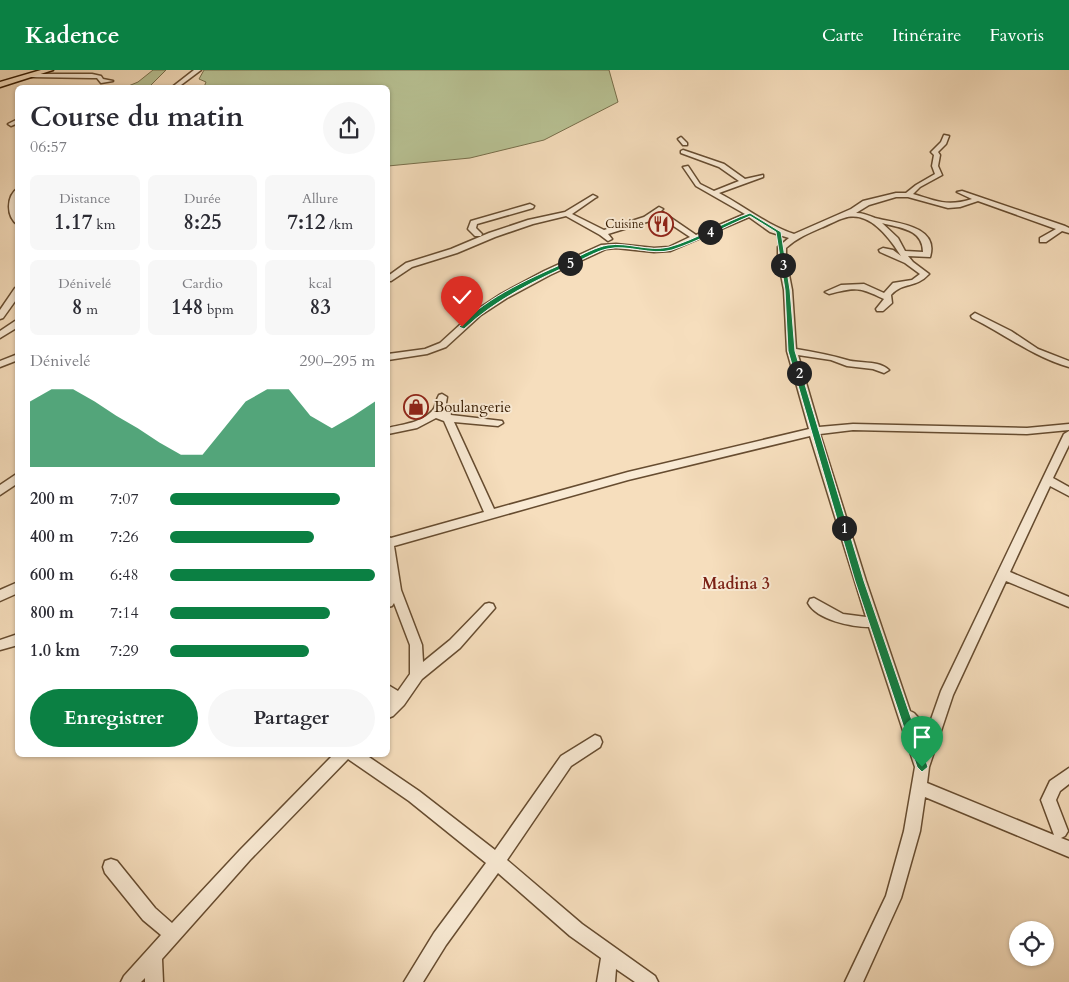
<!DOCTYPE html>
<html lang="fr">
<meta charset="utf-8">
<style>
:root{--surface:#fff;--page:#f7f7f7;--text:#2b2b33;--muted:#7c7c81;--accent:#0b8043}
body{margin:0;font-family:Cardo,serif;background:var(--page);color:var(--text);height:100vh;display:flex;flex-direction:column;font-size:19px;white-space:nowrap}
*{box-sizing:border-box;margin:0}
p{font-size:16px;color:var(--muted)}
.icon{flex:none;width:28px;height:28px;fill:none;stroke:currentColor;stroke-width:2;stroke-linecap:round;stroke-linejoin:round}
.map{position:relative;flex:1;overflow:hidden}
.side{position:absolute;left:15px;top:15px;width:375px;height:672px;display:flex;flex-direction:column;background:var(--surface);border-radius:8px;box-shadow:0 1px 4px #0004}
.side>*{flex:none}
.tools{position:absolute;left:1009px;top:851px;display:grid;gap:10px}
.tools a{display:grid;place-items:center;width:45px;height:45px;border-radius:50%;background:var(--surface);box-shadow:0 1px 4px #0004;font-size:25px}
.pin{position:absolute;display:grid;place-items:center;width:42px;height:42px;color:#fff;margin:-51px -21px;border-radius:50% 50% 50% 0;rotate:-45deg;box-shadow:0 0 5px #0007}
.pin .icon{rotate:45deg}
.km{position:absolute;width:25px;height:25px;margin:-12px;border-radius:50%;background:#222;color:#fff;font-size:14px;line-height:25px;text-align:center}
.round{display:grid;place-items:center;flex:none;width:52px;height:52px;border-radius:26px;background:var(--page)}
.head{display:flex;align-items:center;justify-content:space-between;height:85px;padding:0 15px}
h1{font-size:28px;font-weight:600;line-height:38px}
.figures{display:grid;grid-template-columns:repeat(3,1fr);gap:8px;height:85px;padding:5px 15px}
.figures div{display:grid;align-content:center;border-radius:8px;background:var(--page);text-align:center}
.figures b{font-size:21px;font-weight:600}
.figures small{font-size:14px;font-weight:400}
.figures p{font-size:14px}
.chart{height:140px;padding:10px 15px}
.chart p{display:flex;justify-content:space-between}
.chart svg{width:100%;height:90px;margin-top:5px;fill:var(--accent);opacity:.7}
.cta{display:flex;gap:10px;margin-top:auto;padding:10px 15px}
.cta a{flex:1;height:58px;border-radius:30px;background:var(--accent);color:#fff;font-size:20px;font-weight:600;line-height:58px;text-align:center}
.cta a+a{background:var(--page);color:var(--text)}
ul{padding:0 15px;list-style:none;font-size:16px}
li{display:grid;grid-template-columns:80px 60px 1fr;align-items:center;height:38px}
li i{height:12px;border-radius:6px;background:var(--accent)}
header{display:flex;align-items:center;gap:30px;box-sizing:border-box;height:70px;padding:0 25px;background:var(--accent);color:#fff}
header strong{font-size:24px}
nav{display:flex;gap:28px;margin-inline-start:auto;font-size:18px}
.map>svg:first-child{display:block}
.green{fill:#b8c294;stroke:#776e4a}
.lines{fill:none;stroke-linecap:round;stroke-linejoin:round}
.minor-casing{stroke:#664c30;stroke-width:3}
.highway-casing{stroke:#361b01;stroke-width:3}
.minor{fill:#f9ead4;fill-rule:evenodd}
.highway{fill:#f6debd;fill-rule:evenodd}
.route{fill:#0b8043;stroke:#fff}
.labels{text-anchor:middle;stroke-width:4;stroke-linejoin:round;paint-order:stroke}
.far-poi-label{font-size:12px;fill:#361b01;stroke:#f9ead4;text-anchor:end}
.poi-label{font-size:15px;fill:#361b01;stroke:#f9ead4;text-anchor:start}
.neighbourhood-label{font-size:16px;font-weight:bold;fill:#7a1f14;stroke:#f9ead4}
</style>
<header>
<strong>Kadence</strong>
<nav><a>Carte</a><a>Itinéraire</a><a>Favoris</a></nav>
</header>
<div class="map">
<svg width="1069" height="912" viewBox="0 0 1069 912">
<rect width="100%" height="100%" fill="#f6debd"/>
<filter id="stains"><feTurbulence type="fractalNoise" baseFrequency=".004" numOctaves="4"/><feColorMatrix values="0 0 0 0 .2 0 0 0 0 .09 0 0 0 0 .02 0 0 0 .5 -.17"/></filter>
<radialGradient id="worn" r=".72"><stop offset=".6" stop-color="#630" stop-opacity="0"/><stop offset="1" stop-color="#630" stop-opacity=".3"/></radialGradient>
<!-- green -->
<g class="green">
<path d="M153,0H166L149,17H126L138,12Z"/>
<path d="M204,0H609L618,32L544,70L470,88L388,96V18L204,17L206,12L199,9Z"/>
</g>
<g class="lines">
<defs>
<g id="minor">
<path d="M194,0H201L177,18H171Z"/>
<path d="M32,4H92L101,6L103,9L113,11L101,13L97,8H92L30,7Z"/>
<path d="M18,49V53L11,56L8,54Z"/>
<path d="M944,65L949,66L946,74L938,82L940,85L938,96L942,105L920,117L913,124C937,131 947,137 972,129L957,122L962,121L1065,156L1069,158V163L1062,161L1046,172H1040V168L1056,159L978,131L960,137L948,138L908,127H896L869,135L856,143C863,143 868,145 875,148C894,153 940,155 930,187L908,186L913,192L929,204C915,219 904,211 891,225L892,233L883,241H877L876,239L884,229C859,217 856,217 829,224L825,222L841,215L864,214L884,223L893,213L912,210L920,204L905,193L880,182L879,180L883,178L893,180L901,186C889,167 869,140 844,148C837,150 830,154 823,157C809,163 797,168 786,178V189L792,220L796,279C814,282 830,285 847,290C861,294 878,290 889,300L884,303L873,299L847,296L831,290L798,285L819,357L853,354L1027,358L1069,354V360L1027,364L853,360L820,364L866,511L910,641L914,643L928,658L941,621L1064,364L1069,361V375L1053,408L1069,417V426L1050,416L1010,502L1069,527V537L1006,511L953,625L929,697L927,713L1054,765L1041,730L1050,711L1069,698V714L1060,721L1056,730L1068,761L1065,766L1061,768L1069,771V787L925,727L920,761L901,828L863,912H845L886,826L904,761L915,697L869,557C852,557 817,550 808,533L810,529L814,528L843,544L866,547L810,366L628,410L394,476L401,520L422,575L423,592L450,570L485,534L489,533L493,534L495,538L460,578L422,609L404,635L393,646L388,648V633L390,631L388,629V615L398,621L410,604V575L394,533L392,536L388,537L389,520L388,467L391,468L484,442L444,351L436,348L417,358L388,364V358C403,354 422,353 433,340C436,336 436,330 439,325L442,324L447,327L446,333L451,345L502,351L503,353L498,356L454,352L494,439L628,402L809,359L787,281L784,220L778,189V177L789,168L770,162L749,147L670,181L654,182L616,178L606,179L550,205L507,228L481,245L446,277L427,284L388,290V284L425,279L440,273L475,241L501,224L544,201L601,175L616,174L654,178L669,177L690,167L657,145L650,151L608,164L612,169L608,171L600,165L566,146L533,154L495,167L457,183L412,197L391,211H388V206L406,193L451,179L489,163L528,150L565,142L593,125L597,127L595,128L572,144L604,160L644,147L659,137L663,139L661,141L696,165L745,144L696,116L683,97L688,96L700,114L714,121L739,111L719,97L681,83V81L683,80L724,94L745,109L763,105V107L719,123C744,136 767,155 794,164L851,139L863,131L896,123H906L916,115L935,104L932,96L934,85L931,82L941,72ZM882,153C900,158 923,159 923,182L905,181L898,168Z"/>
<path d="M681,67L687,73V75H683L678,69Z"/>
<path d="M18,118L16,132L18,155C6,147 6,126 18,118Z"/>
<path d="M530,134L534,136L533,138L477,154L476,158L482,164L481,166H475L468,159L471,151Z"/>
<path d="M15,218H18V227L3,248L0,249V240Z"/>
<path d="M975,243L1011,261L1038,279L1069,291V297C1034,287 1004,264 972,248L971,246Z"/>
<path d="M15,251H18V257L0,268V261Z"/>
<path d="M18,284V290L0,297V291Z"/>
<path d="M18,403V413L0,425V415Z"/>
<path d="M18,512V523L0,531V520Z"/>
<path d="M18,564V575L0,580V570Z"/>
<path d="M595,665L600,667L602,672L600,677L571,696L507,790L582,854L655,906L658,912H635L616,899L615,912H597L601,888L570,866L498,803L446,875L423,912H404L434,863L486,793L409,731L348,689L250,790L162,889L163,912H145V908L141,912H121L124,906L161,865L143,850L105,803L103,797L105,791L111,789L117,791L155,838L172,853L240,780L333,685H366L419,721L495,780L561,686Z"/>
</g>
<path id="highway" d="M41,0H53L0,17V12Z"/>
</defs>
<!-- minor casing -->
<use href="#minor" class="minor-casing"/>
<!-- highway casing -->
<use href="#highway" class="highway-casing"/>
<!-- minor -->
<use href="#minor" class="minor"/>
<!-- highway -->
<use href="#highway" class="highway"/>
</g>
<!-- route -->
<path class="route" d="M750,143L781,162L790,220L795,281L864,511L928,697L922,702L917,697L855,511L788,281L785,220L776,162L750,146C724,157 699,171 672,180C651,186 628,174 607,179C597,181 586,188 576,192C536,210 496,229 464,259L459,257C488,225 534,207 573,189C584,184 596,177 608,175C628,172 649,182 669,177C695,170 724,152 750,143Z"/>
<!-- icons -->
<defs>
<symbol id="restaurant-ring" viewBox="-11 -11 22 22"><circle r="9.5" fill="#f9ead4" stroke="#8f2418" stroke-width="1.5"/><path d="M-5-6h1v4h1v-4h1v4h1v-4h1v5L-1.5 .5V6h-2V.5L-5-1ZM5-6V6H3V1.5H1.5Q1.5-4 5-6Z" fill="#8f2418"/></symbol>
<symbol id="shop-ring" viewBox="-11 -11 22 22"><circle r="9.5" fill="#f9ead4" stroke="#8f2418" stroke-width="1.5"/><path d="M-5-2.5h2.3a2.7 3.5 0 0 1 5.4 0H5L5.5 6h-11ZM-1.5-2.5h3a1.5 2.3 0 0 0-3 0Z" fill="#8f2418"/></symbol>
</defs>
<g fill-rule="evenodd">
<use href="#restaurant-ring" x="647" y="140" width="28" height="28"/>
<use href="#shop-ring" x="402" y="323" width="28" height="28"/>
</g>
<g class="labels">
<!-- far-poi labels -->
<g class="far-poi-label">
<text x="644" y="158">Cuisine</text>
</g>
<!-- poi labels -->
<g class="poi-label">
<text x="434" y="342">Boulangerie</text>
</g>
<!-- neighbourhood labels -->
<g class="neighbourhood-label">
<text x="736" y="519">Madina 3</text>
</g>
</g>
<rect width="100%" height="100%" filter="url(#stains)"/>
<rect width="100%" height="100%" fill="url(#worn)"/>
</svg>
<div class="tools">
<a><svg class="icon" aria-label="locate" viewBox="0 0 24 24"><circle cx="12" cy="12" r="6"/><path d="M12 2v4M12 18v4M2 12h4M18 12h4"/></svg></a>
</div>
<div class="pin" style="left:922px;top:697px;background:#1e9e55"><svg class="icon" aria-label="arrive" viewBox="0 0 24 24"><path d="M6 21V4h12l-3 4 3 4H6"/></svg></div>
<div class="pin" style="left:462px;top:257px;background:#d93025"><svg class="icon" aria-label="check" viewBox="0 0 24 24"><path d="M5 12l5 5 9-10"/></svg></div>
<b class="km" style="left:844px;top:458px">1</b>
<b class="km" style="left:799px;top:303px">2</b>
<b class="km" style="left:783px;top:195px">3</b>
<b class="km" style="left:710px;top:162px">4</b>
<b class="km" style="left:570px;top:193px">5</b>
<section class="side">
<div class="head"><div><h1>Course du matin</h1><p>06:57</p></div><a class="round"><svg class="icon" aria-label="share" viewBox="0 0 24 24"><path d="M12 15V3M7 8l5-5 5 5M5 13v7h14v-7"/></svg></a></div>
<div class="figures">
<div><p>Distance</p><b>1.17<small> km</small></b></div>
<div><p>Durée</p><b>8:25</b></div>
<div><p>Allure</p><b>7:12<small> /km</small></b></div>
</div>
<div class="figures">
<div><p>Dénivelé</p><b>8<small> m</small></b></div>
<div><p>Cardio</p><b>148<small> bpm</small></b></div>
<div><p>kcal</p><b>83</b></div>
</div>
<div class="chart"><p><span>Dénivelé</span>290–295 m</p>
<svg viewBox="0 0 160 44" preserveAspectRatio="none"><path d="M0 44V12L10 6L20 6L30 12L40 19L50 25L60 32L70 38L80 38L90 25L100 12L110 6L120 6L130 19L140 25L150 19L160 12V44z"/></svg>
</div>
<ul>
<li><b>200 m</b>7:07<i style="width:83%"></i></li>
<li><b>400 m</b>7:26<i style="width:70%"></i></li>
<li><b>600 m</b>6:48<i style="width:100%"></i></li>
<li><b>800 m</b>7:14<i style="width:78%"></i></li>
<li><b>1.0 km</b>7:29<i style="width:68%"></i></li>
</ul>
<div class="cta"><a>Enregistrer</a><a>Partager</a></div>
</section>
</div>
